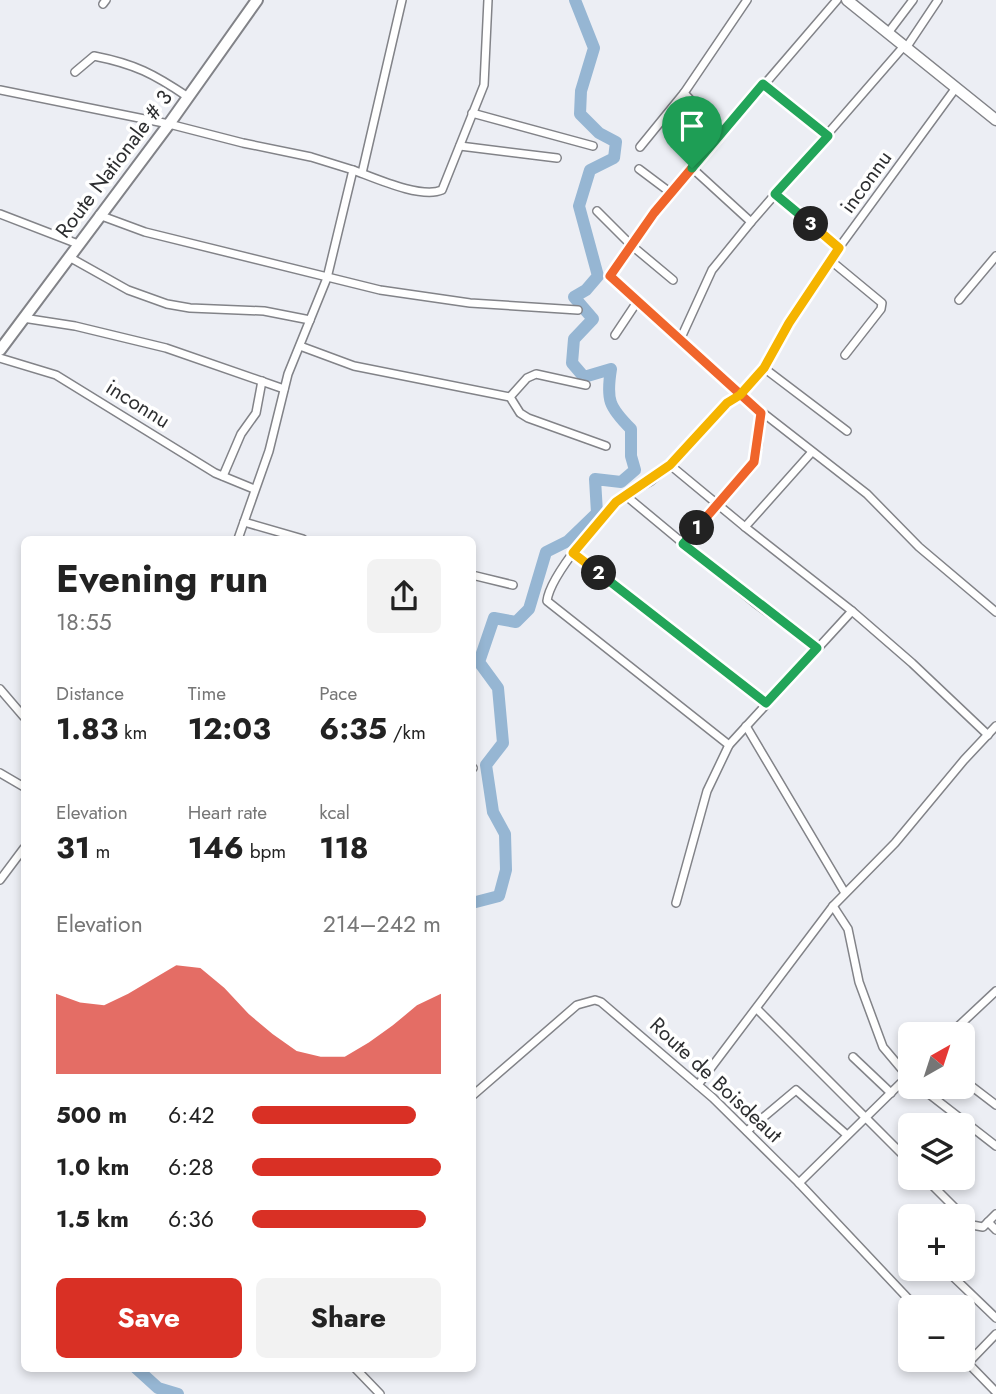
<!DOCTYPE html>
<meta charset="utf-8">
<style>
:root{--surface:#fff;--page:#f2f2f2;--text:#222;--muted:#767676;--accent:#d93025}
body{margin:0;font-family:Jost,sans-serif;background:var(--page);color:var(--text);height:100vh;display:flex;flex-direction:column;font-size:26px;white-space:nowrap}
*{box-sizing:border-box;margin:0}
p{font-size:23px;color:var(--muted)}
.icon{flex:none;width:38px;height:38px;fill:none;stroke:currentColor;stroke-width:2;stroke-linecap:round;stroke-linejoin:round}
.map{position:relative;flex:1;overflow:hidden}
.drawer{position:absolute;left:21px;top:536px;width:455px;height:836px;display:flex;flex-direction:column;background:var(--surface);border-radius:10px;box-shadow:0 4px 10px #0003}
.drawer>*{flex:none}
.needle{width:46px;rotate:39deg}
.tools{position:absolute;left:898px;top:1022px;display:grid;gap:14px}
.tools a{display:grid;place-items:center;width:77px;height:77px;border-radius:10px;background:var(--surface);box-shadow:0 4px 10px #0003;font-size:35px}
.pin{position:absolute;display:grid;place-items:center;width:60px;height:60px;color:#fff;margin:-72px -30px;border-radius:50% 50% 50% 0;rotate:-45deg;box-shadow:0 0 7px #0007}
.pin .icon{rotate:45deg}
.km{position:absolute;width:35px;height:35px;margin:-18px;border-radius:50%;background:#222;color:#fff;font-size:19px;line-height:35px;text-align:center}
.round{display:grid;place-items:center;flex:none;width:74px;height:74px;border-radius:10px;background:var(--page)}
.headline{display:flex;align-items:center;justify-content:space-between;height:119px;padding:0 35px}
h1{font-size:38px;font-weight:700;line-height:52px}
.stats{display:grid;grid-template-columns:repeat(3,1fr);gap:10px;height:119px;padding:7px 35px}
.stats div{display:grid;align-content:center}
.stats b{font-size:30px;font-weight:700}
.stats small{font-size:19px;font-weight:400}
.stats p{font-size:19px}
.chart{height:196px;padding:14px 35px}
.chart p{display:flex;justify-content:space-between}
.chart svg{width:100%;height:126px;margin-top:7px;fill:var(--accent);opacity:.7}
.primary-button{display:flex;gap:14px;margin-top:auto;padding:14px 35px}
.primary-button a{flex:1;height:80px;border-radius:10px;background:var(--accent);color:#fff;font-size:28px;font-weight:700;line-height:80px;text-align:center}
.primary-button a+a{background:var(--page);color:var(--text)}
ul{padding:0 35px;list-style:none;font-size:23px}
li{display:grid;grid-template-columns:112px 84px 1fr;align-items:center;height:52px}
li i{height:18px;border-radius:9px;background:var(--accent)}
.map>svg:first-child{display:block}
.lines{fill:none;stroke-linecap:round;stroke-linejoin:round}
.river{stroke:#96b6d3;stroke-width:12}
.street-casing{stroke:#828388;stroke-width:10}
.secondary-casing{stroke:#828388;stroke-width:13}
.primary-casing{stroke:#828388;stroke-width:14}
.street{stroke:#fff;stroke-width:7}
.secondary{stroke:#fff;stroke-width:10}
.primary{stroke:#fff;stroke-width:10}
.split-1-casing{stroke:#fff;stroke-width:14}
.split-2-casing{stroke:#fff;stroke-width:14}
.split-3-casing{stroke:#fff;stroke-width:14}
.split-4-casing{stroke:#fff;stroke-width:14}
.split-1{stroke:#f0652b;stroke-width:9}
.split-2{stroke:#22a559;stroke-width:9}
.split-3{stroke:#f5b400;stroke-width:9}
.split-4{stroke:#22a559;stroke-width:9}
.labels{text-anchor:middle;stroke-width:7;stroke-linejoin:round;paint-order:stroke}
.street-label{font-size:21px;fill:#2d2e30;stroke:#fff}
</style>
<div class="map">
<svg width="996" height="1394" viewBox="0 0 996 1394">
<rect width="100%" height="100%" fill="#eceef4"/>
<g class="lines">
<!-- river -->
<g class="river">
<path d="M472,903L499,896L506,870L505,834L493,812L486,765L503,743L498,688L479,662L494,618L516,622L529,609L546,552L568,541L597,513L595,479L621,482L635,470L631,456V429C609,407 606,400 611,369L584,377L572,363L574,339L593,319L574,297L586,290L598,276L579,206L590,170L614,158L616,142L599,133L580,114L581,91L594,48L575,0"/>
<path d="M136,1368L158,1388L178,1394"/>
</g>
<defs>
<g id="street">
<path d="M103,4L106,0"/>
<path d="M888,33L913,0"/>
<path d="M906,48L938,0"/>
<path d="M75,72L94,56C135,64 154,74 188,97"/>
<path d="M763,84L828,136"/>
<path d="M0,90L169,124L243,143L311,157L353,170L327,278L288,374L269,451L238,539"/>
<path d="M472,113L593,146"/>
<path d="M721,133L684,93L747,0"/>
<path d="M460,146L557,158"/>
<path d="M640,147L684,93"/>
<path d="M692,168L751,222L904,46"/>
<path d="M639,169L671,193"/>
<path d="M353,170C375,178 421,199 442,190L484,85L488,0"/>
<path d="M362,173L402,0"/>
<path d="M775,194L839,248"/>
<path d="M597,211L631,245L610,276L740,395L867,494L919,547L996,612"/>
<path d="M0,214L78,244"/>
<path d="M99,215L145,232L380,290L470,303L578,310"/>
<path d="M69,257L128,290L167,304L190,308L264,311L310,320"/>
<path d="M830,260L882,303L881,309L845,355"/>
<path d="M673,280L631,245L654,213L837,0"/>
<path d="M959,300L996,256"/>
<path d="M23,318L75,326L166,348L284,389"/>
<path d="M615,335L637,302"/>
<path d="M680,340L712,270L751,222"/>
<path d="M300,346L354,366L510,397L520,413L528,418L606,446"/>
<path d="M0,358L56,375L215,473L254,489"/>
<path d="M764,368L847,431"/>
<path d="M510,397L527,378L536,374L586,385"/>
<path d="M670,465L745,527"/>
<path d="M223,476L241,434L256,413L262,381"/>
<path d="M625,495C603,513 550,575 547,601L729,745"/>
<path d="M244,522L303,539"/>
<path d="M683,544L750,468L758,447L761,413"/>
<path d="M573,553L766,703"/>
<path d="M472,575L513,585"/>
<path d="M852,611L912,663L988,735"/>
<path d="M817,648L755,603L625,495L651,481L670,465L727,403L740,395L764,368L789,323L830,260L955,89"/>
<path d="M0,689L24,717"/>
<path d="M746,726L845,893"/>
<path d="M472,767L473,768"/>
<path d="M0,773L24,787"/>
<path d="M0,880L24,848"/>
<path d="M676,903L707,791L729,745L852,611L745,527L811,453"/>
<path d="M833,906L848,929L859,982L883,1047L910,1079"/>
<path d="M757,1009L910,1162"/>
<path d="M950,1034L996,991"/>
<path d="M853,1057L891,1093"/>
<path d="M962,1079L996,1105"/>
<path d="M698,1085L833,906L895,843L964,760L996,726"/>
<path d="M920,1087L996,1146"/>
<path d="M472,1096L577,1005L595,1000L601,1002L713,1098L799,1183L916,1307"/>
<path d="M747,1131L796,1090L847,1135"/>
<path d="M925,1178L972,1225L983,1227L996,1214"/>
<path d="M799,1183L909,1075"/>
<path d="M988,1222L996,1230"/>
<path d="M908,1233L910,1235"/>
<path d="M945,1269L996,1318"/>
<path d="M962,1357L996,1392"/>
<path d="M968,1363L996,1334"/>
<path d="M355,1368L380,1394"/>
</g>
<path id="secondary" d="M847,0L996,120"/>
<path id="primary" d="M0,350L169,124L257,0"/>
</defs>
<!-- street casing -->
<use href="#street" class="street-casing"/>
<!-- secondary casing -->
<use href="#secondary" class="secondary-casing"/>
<!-- primary casing -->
<use href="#primary" class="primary-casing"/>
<!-- street -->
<use href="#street" class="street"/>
<!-- secondary -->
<use href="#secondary" class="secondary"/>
<!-- primary -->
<use href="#primary" class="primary"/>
</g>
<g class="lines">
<defs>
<path id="split-1" d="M692,168L654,213L610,276L761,413L754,462L697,528"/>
<path id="split-2" d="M599,573L766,703L817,648L683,544L697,528"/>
<path id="split-3" d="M599,573L573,553L616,502L670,465L727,403L740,395L764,368L789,323L839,248L811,224"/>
<path id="split-4" d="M692,168L763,84L828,136L775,194L811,224"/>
</defs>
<!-- split-1 casing -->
<use href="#split-1" class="split-1-casing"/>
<!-- split-2 casing -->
<use href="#split-2" class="split-2-casing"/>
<!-- split-3 casing -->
<use href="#split-3" class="split-3-casing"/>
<!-- split-4 casing -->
<use href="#split-4" class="split-4-casing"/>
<!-- split-1 -->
<use href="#split-1" class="split-1"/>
<!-- split-2 -->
<use href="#split-2" class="split-2"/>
<!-- split-3 -->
<use href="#split-3" class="split-3"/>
<!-- split-4 -->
<use href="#split-4" class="split-4"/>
</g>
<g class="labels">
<!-- street labels -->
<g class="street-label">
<text transform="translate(114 164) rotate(-53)" y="7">Route Nationale # 3</text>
<text transform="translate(866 182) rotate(-54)" y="7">inconnu</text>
<text transform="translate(138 404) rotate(32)" y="7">inconnu</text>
<text transform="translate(716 1080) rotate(43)" y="7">Route de Boisdeaut</text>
</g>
</g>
</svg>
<div class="tools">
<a><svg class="needle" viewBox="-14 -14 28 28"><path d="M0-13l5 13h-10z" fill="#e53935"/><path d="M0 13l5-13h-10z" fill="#767676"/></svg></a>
<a><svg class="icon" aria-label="layers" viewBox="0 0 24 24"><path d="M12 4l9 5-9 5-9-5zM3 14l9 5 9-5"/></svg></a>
<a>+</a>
<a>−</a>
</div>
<div class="pin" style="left:692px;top:168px;background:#1e9e55"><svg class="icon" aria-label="arrive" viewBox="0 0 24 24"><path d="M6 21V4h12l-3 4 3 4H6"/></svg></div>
<b class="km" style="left:697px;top:528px">1</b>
<b class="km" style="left:599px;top:573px">2</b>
<b class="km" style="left:811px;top:224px">3</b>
<section class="drawer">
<div class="headline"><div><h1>Evening run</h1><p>18:55</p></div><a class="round"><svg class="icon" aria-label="share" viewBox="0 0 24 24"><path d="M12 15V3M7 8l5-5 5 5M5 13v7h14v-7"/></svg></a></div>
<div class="stats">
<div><p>Distance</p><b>1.83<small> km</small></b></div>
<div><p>Time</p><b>12:03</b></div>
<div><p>Pace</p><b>6:35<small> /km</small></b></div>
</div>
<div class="stats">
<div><p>Elevation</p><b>31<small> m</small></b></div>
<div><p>Heart rate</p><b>146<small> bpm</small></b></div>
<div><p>kcal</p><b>118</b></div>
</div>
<div class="chart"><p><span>Elevation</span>214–242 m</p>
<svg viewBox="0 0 160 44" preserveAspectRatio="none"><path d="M0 44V16L10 19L20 20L30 16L40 11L50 6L60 7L70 14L80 23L90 30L100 36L110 38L120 38L130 33L140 27L150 20L160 16V44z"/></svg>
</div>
<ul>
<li><b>500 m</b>6:42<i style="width:87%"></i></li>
<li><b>1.0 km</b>6:28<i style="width:100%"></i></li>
<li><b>1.5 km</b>6:36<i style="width:92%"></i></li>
</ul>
<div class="primary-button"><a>Save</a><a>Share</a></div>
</section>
</div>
